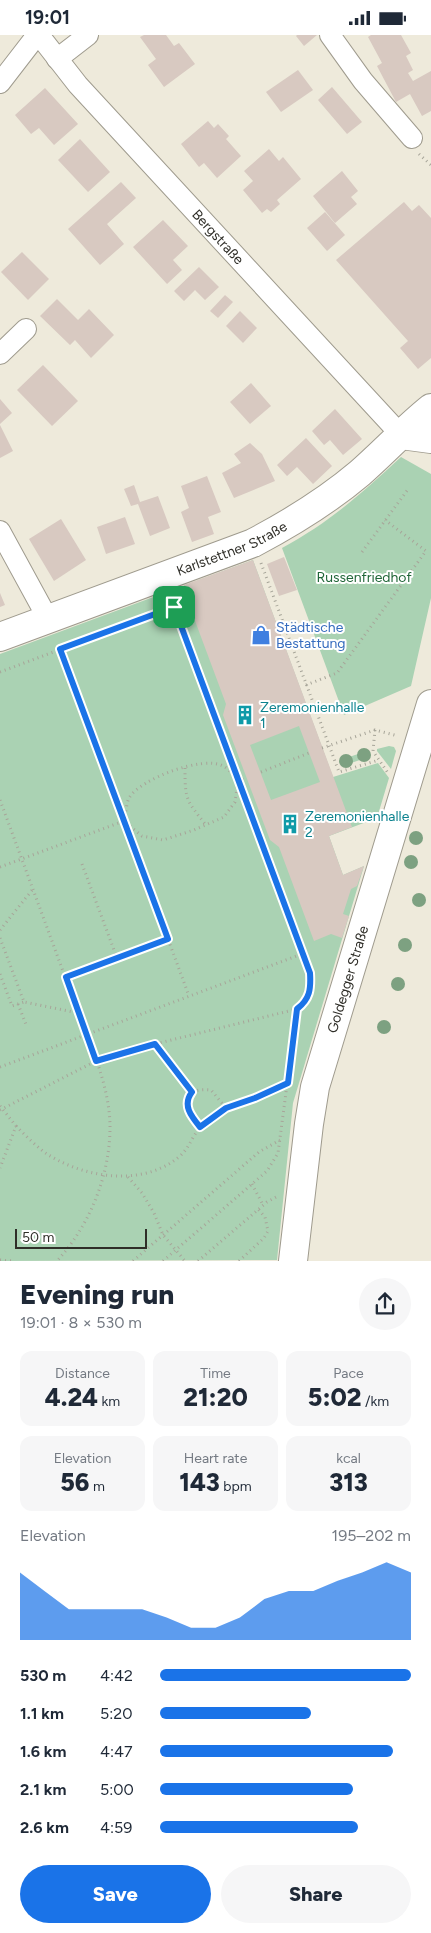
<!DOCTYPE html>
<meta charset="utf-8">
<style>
:root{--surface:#fff;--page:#f6f6f7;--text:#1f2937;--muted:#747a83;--accent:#1a73e8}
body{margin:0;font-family:Figtree,sans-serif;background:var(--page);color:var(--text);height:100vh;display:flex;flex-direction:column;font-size:19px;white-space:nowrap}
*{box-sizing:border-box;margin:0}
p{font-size:16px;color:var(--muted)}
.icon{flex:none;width:28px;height:28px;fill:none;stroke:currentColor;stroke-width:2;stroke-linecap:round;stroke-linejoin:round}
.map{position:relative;height:1226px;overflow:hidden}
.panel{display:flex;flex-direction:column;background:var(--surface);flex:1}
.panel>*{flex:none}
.scale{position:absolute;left:15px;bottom:12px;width:132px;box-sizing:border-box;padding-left:5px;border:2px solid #2f2e28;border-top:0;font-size:14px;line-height:18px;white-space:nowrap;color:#2f2e28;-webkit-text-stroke:4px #fff;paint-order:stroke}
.pin{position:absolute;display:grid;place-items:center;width:42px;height:42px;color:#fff;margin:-21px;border-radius:10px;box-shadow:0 2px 8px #0006}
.round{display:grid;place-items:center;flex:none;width:52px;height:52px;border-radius:26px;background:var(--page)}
.summary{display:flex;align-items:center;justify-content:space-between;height:85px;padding:0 20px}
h1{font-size:28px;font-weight:800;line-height:38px}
.metrics{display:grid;grid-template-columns:repeat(3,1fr);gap:8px;height:85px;padding:5px 20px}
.metrics div{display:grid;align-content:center;border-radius:12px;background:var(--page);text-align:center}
.metrics b{font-size:25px;font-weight:800}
.metrics small{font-size:14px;font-weight:400}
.metrics p{font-size:14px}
.chart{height:140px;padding:10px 20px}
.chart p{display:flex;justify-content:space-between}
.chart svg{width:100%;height:90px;margin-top:5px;fill:var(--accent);opacity:.7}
.primary-button{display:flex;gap:10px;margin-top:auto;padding:10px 20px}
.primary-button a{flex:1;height:58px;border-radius:30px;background:var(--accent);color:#fff;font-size:20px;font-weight:800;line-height:58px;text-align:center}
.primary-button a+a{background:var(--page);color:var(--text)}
ul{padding:0 20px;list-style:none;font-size:16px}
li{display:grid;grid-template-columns:80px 60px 1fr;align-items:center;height:38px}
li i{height:12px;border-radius:6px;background:var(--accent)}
.status{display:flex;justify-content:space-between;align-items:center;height:35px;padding:0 25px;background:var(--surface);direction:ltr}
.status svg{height:14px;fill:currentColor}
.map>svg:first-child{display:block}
.green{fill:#aad2b3}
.building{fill:#d8c9c1;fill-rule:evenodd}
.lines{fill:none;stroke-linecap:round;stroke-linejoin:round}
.street-casing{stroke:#9f9b8e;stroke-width:22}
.secondary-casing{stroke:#9f9b8e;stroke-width:30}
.path{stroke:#a7a599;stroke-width:3;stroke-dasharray:1 4;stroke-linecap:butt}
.street{stroke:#fff;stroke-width:20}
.secondary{stroke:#fff;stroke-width:28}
.tree{fill:#7da181}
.route-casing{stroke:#fff;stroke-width:10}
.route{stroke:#1a73e8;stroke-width:6}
.labels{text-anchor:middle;stroke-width:4;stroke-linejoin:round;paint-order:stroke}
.street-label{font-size:14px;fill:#2f2e28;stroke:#fff}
.park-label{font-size:14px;fill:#206638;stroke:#fff}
.shop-label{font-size:14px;fill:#366cbe;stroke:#fff;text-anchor:start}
.culture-label{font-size:14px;fill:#0d838f;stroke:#fff;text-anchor:start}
</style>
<div class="status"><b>19:01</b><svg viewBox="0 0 49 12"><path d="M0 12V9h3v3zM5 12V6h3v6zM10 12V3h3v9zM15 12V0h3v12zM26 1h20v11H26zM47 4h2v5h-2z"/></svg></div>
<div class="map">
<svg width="431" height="1226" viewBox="0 0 431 1226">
<rect width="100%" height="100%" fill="#eeeadb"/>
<!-- green -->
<g class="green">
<path d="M401,422L431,439V563L411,651L344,680L282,513C330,487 361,459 401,422Z"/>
<path d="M253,525L333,742L378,728L389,743L377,783L329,801L343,840L364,831L293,1068L277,1225L0,1226V619Z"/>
<path d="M389,711L394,712L396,716L391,734L377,716V714Z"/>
<path d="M367,716L369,722L342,731L340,725Z"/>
</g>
<!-- building -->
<g class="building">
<path d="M144,0H166L174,11L179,8L195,29L164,52L148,30L156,24L140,2Z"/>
<path d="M297,0H317L304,11L296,1Z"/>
<path d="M371,0H401L411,18L406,21L413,35L408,38L413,46L431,36V76L422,81L410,59L396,67L377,31L382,28L368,2Z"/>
<path d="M298,35L313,55L281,77L266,57Z"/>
<path d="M332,52L362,87L347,99L318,65Z"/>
<path d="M45,53L78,89L54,110L39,93L31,99L15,80Z"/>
<path d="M208,86L214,93L218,89L229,101L226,104L241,121L217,143L204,128L199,132L181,109Z"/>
<path d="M80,104L110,137L88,157L58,125Z"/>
<path d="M269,114L279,126L283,122L301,144L277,165L280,169L271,177L267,174L262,178L243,155L253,146L244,136Z"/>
<path d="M342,136L358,156L351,162L357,169L335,188L313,161Z"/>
<path d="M121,147L136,163L107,189L124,209L100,230L68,194Z"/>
<path d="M404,167L412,176L419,170L431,183V323L418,334L400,313L408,306L336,225Z"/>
<path d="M325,177L345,200L327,216L307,193Z"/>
<path d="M163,185L188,211L173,225L182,235L167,249L133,212Z"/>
<path d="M22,217L49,244L28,265L1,237Z"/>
<path d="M199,232L219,252L205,265L195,255L184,266L174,256Z"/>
<path d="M225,260L233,267L218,283L210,276Z"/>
<path d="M57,264L78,285L89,274L114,300L91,323L75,305L70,310L40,281Z"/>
<path d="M240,276L257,293L243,308L226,291Z"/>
<path d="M43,330L78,366L52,391L17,355Z"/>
<path d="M251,348L271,371L250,389L230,367Z"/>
<path d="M0,364L12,378L0,389Z"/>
<path d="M335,374L362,404L343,420L330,405L324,410L312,396Z"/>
<path d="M0,390L13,416L0,423Z"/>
<path d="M306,403L332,431L313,449L297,432L287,441L277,430Z"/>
<path d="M250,408L262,419L275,446L234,463L222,438L241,428L234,419Z"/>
<path d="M207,441L221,477L208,482L214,499L192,507L181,477L189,473L181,451Z"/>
<path d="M134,450L140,467L158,461L170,493L150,501L138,469L131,471L124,454Z"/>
<path d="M125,482L135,509L106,519L97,492Z"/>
<path d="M61,484L86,525L54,546L29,504Z"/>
<path d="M284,522L297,555L279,561L267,529Z"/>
<path d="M253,525L352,792L329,801L343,840L364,831L357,851L351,854L343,879L349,881L342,903L331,899L314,906L279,812L270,805L223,680L226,669L191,575L193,574L184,550ZM299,691L320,747L271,765L250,710Z"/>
<path d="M0,558L5,570L0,572Z"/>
</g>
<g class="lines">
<defs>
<g id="street">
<path id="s1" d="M39,0L78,50L401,400"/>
<path d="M330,0L363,46L412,103"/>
<path d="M57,24L88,0"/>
<path d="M0,48L37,0"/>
<path d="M0,319L26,294"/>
<path d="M0,496L48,584"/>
</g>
<g id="secondary">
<path d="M401,400L431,404"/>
<path id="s2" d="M0,602L253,508C291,488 327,466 360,438C384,417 406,393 431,373"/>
<path id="s3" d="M293,1226L309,1089L315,1052L431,669"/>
</g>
</defs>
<!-- street casing -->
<use href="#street" class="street-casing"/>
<!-- secondary casing -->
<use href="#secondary" class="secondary-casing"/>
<!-- path -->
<g class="path">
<path d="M419,119L431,130"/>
<path d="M362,517L409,453"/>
<path d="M261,528L339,737L379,725"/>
<path d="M61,614L189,961"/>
<path d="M0,637L174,572"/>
<path d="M306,650L337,638L426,516L385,485"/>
<path d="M375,695L373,716L388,738"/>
<path d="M322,713L375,695L398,701"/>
<path d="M185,733C185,765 186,765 206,790"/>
<path d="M261,737L309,718"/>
<path d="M238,746L247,742"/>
<path d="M0,765C24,830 48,895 72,961C87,1001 111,1051 110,1095C109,1143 89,1191 57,1226"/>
<path d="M124,786C126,779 126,769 129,763C140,744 203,720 223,731C228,733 233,740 237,744"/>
<path d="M82,829L117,923"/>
<path d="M0,832L124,786L142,801L163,805L194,795L224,782L235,767L238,746"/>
<path d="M0,895L33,854"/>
<path d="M0,903L24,967L78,978"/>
<path d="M0,939L12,971L24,967"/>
<path d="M66,942L168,904"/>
<path d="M18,969L27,992"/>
<path d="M155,1009L192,1057"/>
<path d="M0,1032L302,919"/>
<path d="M0,1071L16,1091L0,1133"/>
<path d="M0,1075L96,1026L155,1009L297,974"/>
<path d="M16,1091C25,1100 34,1109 44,1117C82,1143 143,1153 180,1121C190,1112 192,1101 200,1093C205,1086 217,1079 224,1074C232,1069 244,1067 253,1064C265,1060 276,1054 288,1049"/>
<path d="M200,1092C185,1073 178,1052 211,1055L226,1073"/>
<path d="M128,1142L142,1158L154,1178L163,1200L185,1226"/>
<path d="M252,1149L263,1170"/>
<path d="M0,1225L13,1226"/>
<path d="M133,1226L259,1117L280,1105"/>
<path d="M163,1226L267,1136L278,1118L297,974C311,964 311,954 310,938L170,562"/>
<path d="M198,1226L267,1167L278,1161"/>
<path d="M239,1226L264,1203L268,1196L265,1182L258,1174"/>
</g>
<!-- street -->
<use href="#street" class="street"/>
<!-- secondary -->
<use href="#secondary" class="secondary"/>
</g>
<!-- trees -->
<g class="tree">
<circle cx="364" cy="720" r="7"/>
<circle cx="346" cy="726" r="7"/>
<circle cx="416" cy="803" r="7"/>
<circle cx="411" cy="827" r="7"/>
<circle cx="419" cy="865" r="7"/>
<circle cx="405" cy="910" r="7"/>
<circle cx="398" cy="949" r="7"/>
<circle cx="384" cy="992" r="7"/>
</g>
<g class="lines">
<defs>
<path id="route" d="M174,572L310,938C311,954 310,964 297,974L288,1048L255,1063L226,1073L200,1092C191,1081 182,1070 192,1057L155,1009L96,1026L66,942L168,904L60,614Z"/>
</defs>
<!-- route casing -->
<use href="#route" class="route-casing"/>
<!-- route -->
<use href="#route" class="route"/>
</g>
<!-- icons -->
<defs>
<symbol id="shop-bare" viewBox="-9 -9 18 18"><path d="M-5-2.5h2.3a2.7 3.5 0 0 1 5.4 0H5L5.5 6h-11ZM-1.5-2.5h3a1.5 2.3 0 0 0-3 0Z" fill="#3f7fe0" stroke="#fff" stroke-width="2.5" paint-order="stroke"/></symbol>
<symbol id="building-bare" viewBox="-9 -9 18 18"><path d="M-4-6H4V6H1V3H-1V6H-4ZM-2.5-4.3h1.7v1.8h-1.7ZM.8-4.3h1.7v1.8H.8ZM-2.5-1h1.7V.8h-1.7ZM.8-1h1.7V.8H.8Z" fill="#0f9aa8" stroke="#fff" stroke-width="2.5" paint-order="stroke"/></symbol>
</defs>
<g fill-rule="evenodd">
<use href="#shop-bare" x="247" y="586" width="28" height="28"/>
<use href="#building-bare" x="231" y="666" width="28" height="28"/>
<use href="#building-bare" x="276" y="775" width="28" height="28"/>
</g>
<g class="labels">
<!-- street labels -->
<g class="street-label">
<text dy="5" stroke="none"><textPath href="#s1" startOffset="270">Bergstraße</textPath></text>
<text dy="5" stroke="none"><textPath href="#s2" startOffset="248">Karlstettner Straße</textPath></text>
<text dy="5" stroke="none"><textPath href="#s3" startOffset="288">Goldegger Straße</textPath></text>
</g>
<!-- park labels -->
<g class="park-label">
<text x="364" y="547">Russenfriedhof</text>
</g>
<!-- shop labels -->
<g class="shop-label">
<text x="276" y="597">Städtische<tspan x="276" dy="16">Bestattung</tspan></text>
</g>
<!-- culture labels -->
<g class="culture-label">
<text x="260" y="677">Zeremonienhalle<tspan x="260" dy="16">1</tspan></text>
<text x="305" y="786">Zeremonienhalle<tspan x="305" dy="16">2</tspan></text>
</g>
</g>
</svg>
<div class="scale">50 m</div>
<div class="pin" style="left:174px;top:572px;background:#1e9e55"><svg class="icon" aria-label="arrive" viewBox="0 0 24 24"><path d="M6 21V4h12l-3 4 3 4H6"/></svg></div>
</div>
<section class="panel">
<div class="summary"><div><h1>Evening run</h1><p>19:01 · 8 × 530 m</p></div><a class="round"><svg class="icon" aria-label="share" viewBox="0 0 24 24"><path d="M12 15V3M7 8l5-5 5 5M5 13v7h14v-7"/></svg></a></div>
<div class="metrics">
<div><p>Distance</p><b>4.24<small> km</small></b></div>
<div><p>Time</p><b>21:20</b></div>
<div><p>Pace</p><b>5:02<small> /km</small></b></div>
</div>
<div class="metrics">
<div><p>Elevation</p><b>56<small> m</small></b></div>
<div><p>Heart rate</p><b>143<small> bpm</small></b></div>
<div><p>kcal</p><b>313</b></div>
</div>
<div class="chart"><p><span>Elevation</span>195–202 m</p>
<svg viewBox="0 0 160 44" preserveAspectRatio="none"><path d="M0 44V11L10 20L20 29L30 29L40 29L50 29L60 33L70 38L80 38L90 33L100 24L110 20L120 20L130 15L140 11L150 6L160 11V44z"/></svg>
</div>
<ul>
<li><b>530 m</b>4:42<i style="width:100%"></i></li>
<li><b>1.1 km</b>5:20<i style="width:60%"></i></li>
<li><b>1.6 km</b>4:47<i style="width:93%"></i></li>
<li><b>2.1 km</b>5:00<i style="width:77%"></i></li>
<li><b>2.6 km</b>4:59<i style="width:79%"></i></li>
</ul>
<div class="primary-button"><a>Save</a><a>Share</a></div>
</section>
